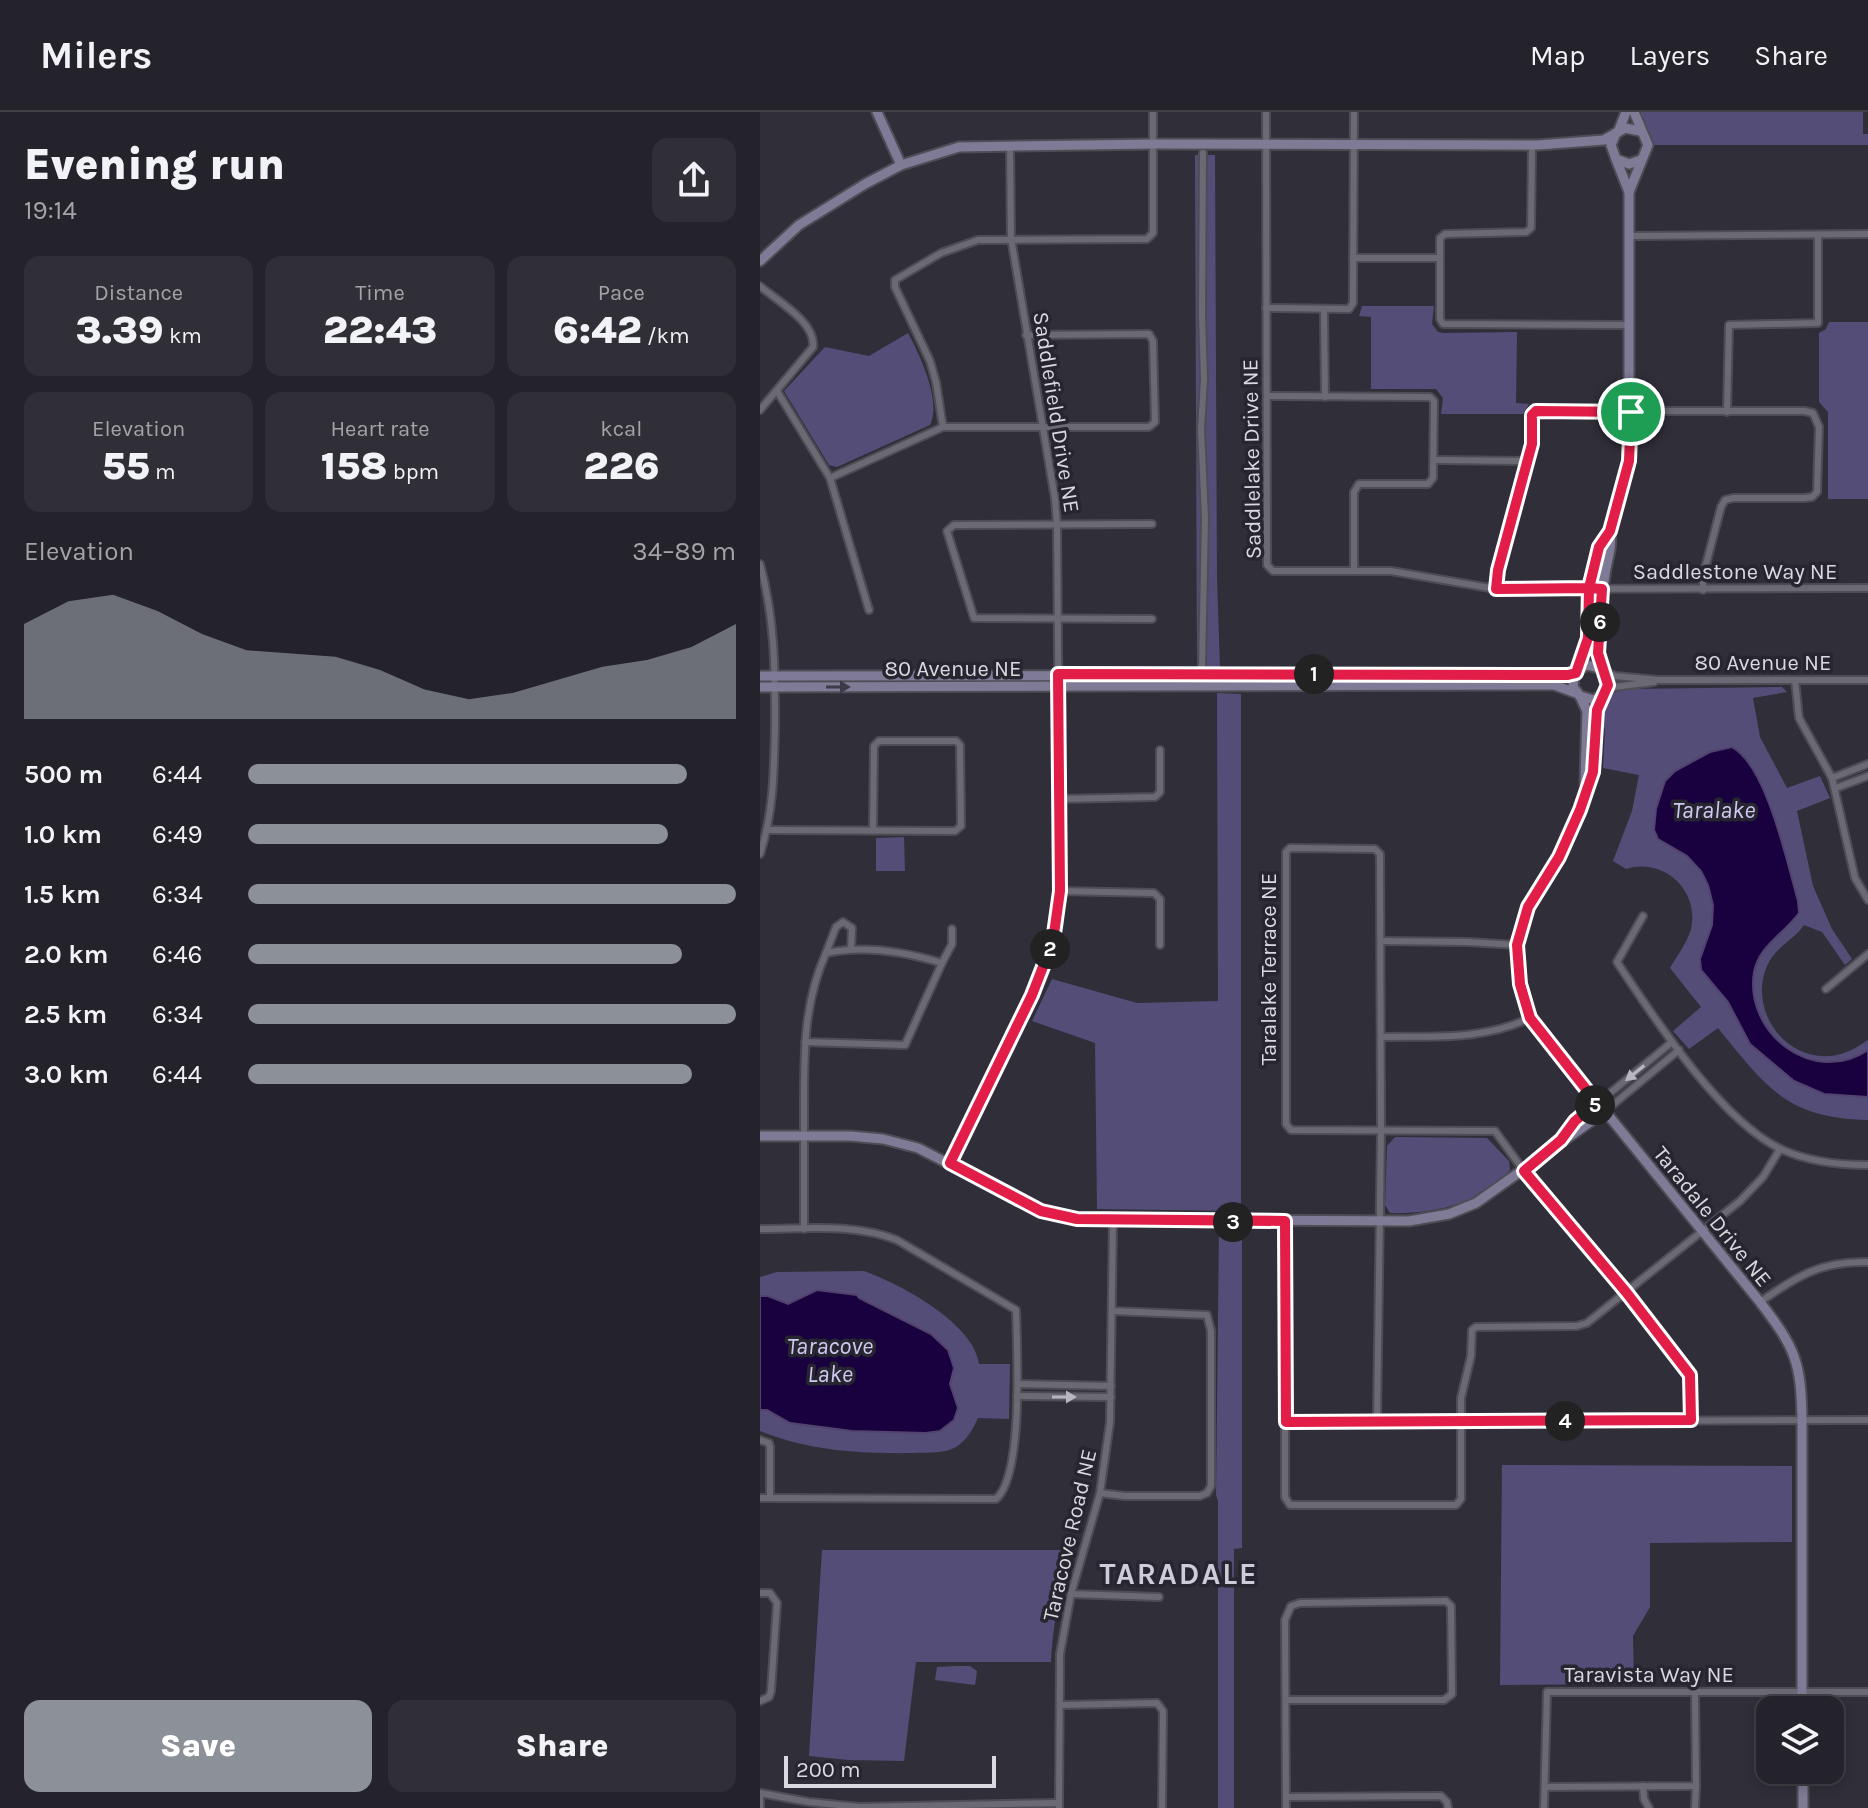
<!DOCTYPE html>
<meta charset="utf-8">
<style>
:root{--surface:#24232b;--page:#302f37;--text:#f1f3f6;--muted:#a3a4a9;--line:#414047;--accent:#8c9099}
body{margin:0;font-family:Karla,sans-serif;background:var(--page);color:var(--text);height:100vh;display:flex;flex-direction:column;font-size:30px;white-space:nowrap}
*{box-sizing:border-box;margin:0}
p{font-size:26px;color:var(--muted)}
.icon{flex:none;width:44px;height:44px;fill:none;stroke:currentColor;stroke-width:2;stroke-linecap:round;stroke-linejoin:round}
.map{position:relative;flex:1;overflow:hidden}
.details{display:flex;flex-direction:column;background:var(--surface);width:760px}
.details>*{flex:none}
.tools{position:absolute;left:996px;top:1584px;display:grid;gap:16px}
.tools a{display:grid;place-items:center;width:88px;height:88px;border-radius:16px;background:var(--surface);box-shadow:0 4px 12px #0003,0 0 0 2px var(--line);font-size:40px}
.scale{position:absolute;left:24px;bottom:20px;width:212px;box-sizing:border-box;padding-left:8px;border:4px solid #d9d9df;border-top:0;font-size:22px;line-height:28px;white-space:nowrap;color:#d9d9df;-webkit-text-stroke:6px #27252f;paint-order:stroke}
.pin{position:absolute;display:grid;place-items:center;width:68px;height:68px;color:#fff;margin:-34px;border:4px solid #fff;border-radius:50%;box-shadow:0 2px 8px #0007}
.km{position:absolute;width:40px;height:40px;margin:-20px;border-radius:50%;background:#222;color:#fff;font-size:22px;line-height:40px;text-align:center}
.round{display:grid;place-items:center;flex:none;width:84px;height:84px;border-radius:16px;background:var(--page)}
.headline{display:flex;align-items:center;justify-content:space-between;height:136px;padding:0 24px}
h1{font-size:44px;font-weight:800;line-height:60px}
.metrics{display:grid;grid-template-columns:repeat(3,1fr);gap:12px;height:136px;padding:8px 24px}
.metrics div{display:grid;align-content:center;border-radius:16px;background:var(--page);text-align:center}
.metrics b{font-size:40px;font-weight:800}
.metrics small{font-size:22px;font-weight:400}
.metrics p{font-size:22px}
.chart{height:224px;padding:16px 24px}
.chart p{display:flex;justify-content:space-between}
.chart svg{width:100%;height:144px;margin-top:8px;fill:var(--accent);opacity:.7}
.action{display:flex;gap:16px;margin-top:auto;padding:16px 24px}
.action a{flex:1;height:92px;border-radius:16px;background:var(--accent);color:#fff;font-size:32px;font-weight:800;line-height:92px;text-align:center}
.action a+a{background:var(--page);color:var(--text)}
ul{padding:0 24px;list-style:none;font-size:26px}
li{display:grid;grid-template-columns:128px 96px 1fr;align-items:center;height:60px}
li i{height:20px;border-radius:10px;background:var(--accent)}
header{display:flex;align-items:center;gap:48px;box-sizing:border-box;height:112px;padding:0 40px;background:var(--surface);border-bottom:2px solid var(--line)}
header strong{font-size:38px}
nav{display:flex;gap:44px;margin-inline-start:auto;font-size:28px}
main{display:flex;flex:1;min-height:0}
.map>svg:first-child{display:block}
.green{fill:#544d77}
.water{fill:#18013e;stroke:#52426e;stroke-width:2}
.lines{fill:none;stroke-linecap:round;stroke-linejoin:round}
.street-casing{stroke:#4e4d55;stroke-width:10}
.secondary-casing{stroke:#4e4d55;stroke-width:13}
.street{stroke:#6a6974;stroke-width:6}
.secondary{stroke:#7f7b96;stroke-width:9}
.oneway{fill:#3d3a49}
.oneway2{fill:#b8b7bf}
.route-casing{stroke:#fff;stroke-width:16}
.route{stroke:#e11d48;stroke-width:10}
.labels{text-anchor:middle;stroke-width:7;stroke-linejoin:round;paint-order:stroke}
.street-label{font-size:22px;fill:#d9d9df;stroke:#27252f}
.water-label{font-size:24px;font-style:italic;fill:#cfc9f1;stroke:#27252f}
.district-label{font-size:30px;font-weight:bold;letter-spacing:2px;fill:#ceccd9;stroke:#27252f}
</style>
<header>
<strong>Milers</strong>
<nav><a>Map</a><a>Layers</a><a>Share</a></nav>
</header>
<main>
<section class="details">
<div class="headline"><div><h1>Evening run</h1><p>19:14</p></div><a class="round"><svg class="icon" aria-label="share" viewBox="0 0 24 24"><path d="M12 15V3M7 8l5-5 5 5M5 13v7h14v-7"/></svg></a></div>
<div class="metrics">
<div><p>Distance</p><b>3.39<small> km</small></b></div>
<div><p>Time</p><b>22:43</b></div>
<div><p>Pace</p><b>6:42<small> /km</small></b></div>
</div>
<div class="metrics">
<div><p>Elevation</p><b>55<small> m</small></b></div>
<div><p>Heart rate</p><b>158<small> bpm</small></b></div>
<div><p>kcal</p><b>226</b></div>
</div>
<div class="chart"><p><span>Elevation</span>34–89 m</p>
<svg viewBox="0 0 160 44" preserveAspectRatio="none"><path d="M0 44V15L10 8L20 6L30 11L40 18L50 23L60 24L70 25L80 29L90 35L100 38L110 36L120 32L130 28L140 26L150 22L160 15V44z"/></svg>
</div>
<ul>
<li><b>500 m</b>6:44<i style="width:90%"></i></li>
<li><b>1.0 km</b>6:49<i style="width:86%"></i></li>
<li><b>1.5 km</b>6:34<i style="width:100%"></i></li>
<li><b>2.0 km</b>6:46<i style="width:89%"></i></li>
<li><b>2.5 km</b>6:34<i style="width:100%"></i></li>
<li><b>3.0 km</b>6:44<i style="width:91%"></i></li>
</ul>
<div class="action"><a>Save</a><a>Share</a></div>
</section>
<div class="map">
<svg width="1108" height="1696" viewBox="0 0 1108 1696">
<rect width="100%" height="100%" fill="#302f39"/>
<!-- green -->
<g class="green">
<path d="M880,0H1103V22H1108V33H894Z"/>
<path d="M435,43H455L457,466L460,557H437Z"/>
<path d="M602,194H674L672,212L678,220L683,221L757,220L756,291L769,292L763,302H681L683,286L676,277H611V205L599,204Z"/>
<path d="M1069,210H1108V387H1068V300L1059,290V221L1066,217Z"/>
<path d="M148,221C160,243 182,290 170,313L77,355L69,353L24,279L65,235L109,244Z"/>
<path d="M1022,575L1027,580L993,586L1000,625L1027,676L1060,664L1070,686L1037,699L1053,774L1072,817L1092,847L1085,853L1062,820L1044,813C1034,828 1015,835 1007,854C987,900 1029,956 1081,942C1091,939 1099,934 1108,928V1008C1026,1006 1006,975 958,916L929,937L913,919L941,895L910,856C917,844 927,831 931,817C940,778 903,745 866,757L853,749L872,699L879,663L843,656L845,617L841,611C843,587 847,579 871,577Z"/>
<path d="M457,581L481,582V1099L337,1097L335,931L272,909L292,867L377,891L458,889Z"/>
<path d="M144,725L145,759H116V726Z"/>
<path d="M635,1025L727,1026L749,1049L750,1058C726,1091 669,1103 630,1101L625,1093L627,1034Z"/>
<path d="M459,1116H482V1436L474,1437V1696H458V1389L456,1383Z"/>
<path d="M104,1159C140,1172 214,1211 219,1252H250L249,1307L218,1306C213,1317 207,1328 196,1335C184,1342 167,1340 153,1341C101,1342 48,1339 0,1319V1165L17,1160Z"/>
<path d="M742,1353L1032,1354V1430L890,1431V1495L873,1524L874,1572L740,1573Z"/>
<path d="M62,1438H310C311,1452 304,1464 301,1477C296,1501 292,1525 291,1550H156L144,1649L88,1648L49,1644Z"/>
<path d="M195,1554H210L217,1559L215,1573L175,1568L177,1555Z"/>
</g>
<!-- water -->
<g class="water">
<path d="M972,635C1007,654 1027,751 1038,789L1039,801C1025,821 999,833 994,860C984,921 1053,975 1108,938V985L1064,982L1034,969L990,932L968,890L941,858L940,847L952,813L953,793L948,773L941,759L927,744L898,727L894,718L896,697L905,669L915,659L950,640Z"/>
<path d="M57,1178L97,1183L99,1186L171,1222L188,1238L194,1256L190,1272L198,1296L194,1308L180,1319L166,1321L92,1319L30,1311L7,1298H0V1184H8L28,1192Z"/>
</g>
<g class="lines">
<defs>
<g id="street">
<path d="M506,0L507,453L513,459H631L736,477L1108,476"/>
<path d="M772,33L771,116L766,120L685,122L680,126V207L683,212L869,213"/>
<path d="M869,124L1108,122"/>
<path d="M593,146H680"/>
<path d="M0,174C17,189 56,210 53,235L0,298"/>
<path d="M506,196L589,197L593,191L594,0"/>
<path d="M564,197L565,285"/>
<path d="M17,279L70,366L109,498"/>
<path d="M507,284L670,285L674,289L673,366L668,372H599L594,380V457"/>
<path d="M967,300L969,213L1058,211V123"/>
<path d="M183,315L176,270L170,249L135,175V168L181,141L218,128L387,127L393,121V0"/>
<path d="M674,348L768,349"/>
<path d="M70,366L183,315H389L395,310L393,229L389,222L266,223"/>
<path d="M0,452C15,507 15,555 15,613C14,657 14,699 0,742"/>
<path d="M736,477C743,418 774,362 772,303L776,299H1044L1053,301L1059,315L1057,380L1052,385L1044,386H973L965,388L961,395L943,464V478"/>
<path d="M392,507L214,506L187,419L194,413L392,412"/>
<path d="M442,555L445,406L441,317L444,267L442,204L443,41"/>
<path d="M845,560L855,564L898,568H1108"/>
<path d="M1035,568L1039,606L1072,666L1095,766L1108,788"/>
<path d="M844,582L854,575L894,570"/>
<path d="M1072,666L1108,652"/>
<path d="M1076,676L1108,664"/>
<path d="M300,687L395,685L400,680V638"/>
<path d="M8,718L195,719L201,714L200,633L196,629H119L114,634L113,719"/>
<path d="M300,779L394,781L400,787V833"/>
<path d="M883,804L857,850C894,906 962,1011 1023,1038C1050,1050 1079,1053 1108,1053"/>
<path d="M621,829L708,830L757,833"/>
<path d="M66,841L76,815L83,810L92,816L91,837"/>
<path d="M182,851L192,832V817"/>
<path d="M1066,877L1108,842"/>
<path d="M621,925C674,924 721,929 770,906"/>
<path d="M838,991L912,930"/>
<path d="M844,1000L919,938"/>
<path d="M190,1051L272,883L293,829L300,779L297,412L295,387L251,126L250,34"/>
<path d="M525,1109V1385L530,1393H696L701,1387V1286L711,1244L712,1218L716,1215L817,1214L827,1211L980,1089L1003,1065L1020,1037"/>
<path d="M0,1117C46,1117 93,1111 137,1128L256,1198C257,1236 264,1363 236,1387L0,1386"/>
<path d="M44,1117C44,1078 44,1038 44,999C44,944 43,892 66,841C103,833 146,840 182,851L145,933L45,930"/>
<path d="M1000,1190C1038,1164 1060,1149 1108,1150"/>
<path d="M258,1272L351,1274"/>
<path d="M257,1284L351,1285"/>
<path d="M617,1309L621,1020L620,742L615,737L530,736L526,740V1012L531,1018L735,1019L764,1059L866,1180L930,1263L931,1308"/>
<path d="M526,1310L1108,1308"/>
<path d="M0,1328L9,1331L10,1335V1386"/>
<path d="M340,1381L365,1384H440L447,1381L451,1374V1219L447,1203L353,1199"/>
<path d="M0,1481H10L17,1491L11,1579L9,1585L0,1589"/>
<path d="M311,1482L399,1485"/>
<path d="M526,1588H684L692,1582L691,1494L686,1489L540,1491L531,1494L525,1508L526,1696"/>
<path d="M301,1593L397,1591L403,1599L402,1696"/>
<path d="M883,1674L884,1687L889,1696"/>
<path d="M785,1675L936,1674L935,1581"/>
<path d="M0,1681L49,1690L99,1695L299,1691"/>
<path d="M0,1681V1696"/>
<path d="M526,1685L681,1684L687,1690L688,1696"/>
<path d="M299,1696L300,1542L311,1482L340,1381L350,1310L353,1109"/>
<path d="M784,1696L787,1580H1108"/>
<path d="M935,1696L936,1674"/>
</g>
<g id="secondary">
<path d="M117,0L141,53"/>
<path d="M859,18L866,0"/>
<path d="M856,21L851,33L856,47L869,52L881,48"/>
<path d="M869,80L888,33L874,0"/>
<path d="M0,149L39,113L105,72L141,53L199,35L393,32L778,33L844,28L865,16L880,19"/>
<path d="M843,558C834,528 840,493 845,463C847,447 853,435 850,419"/>
<path d="M817,559L827,553L842,557L848,567L846,580L834,588L820,584L813,575L814,564L828,526L829,476L839,435L850,419L869,349V80L856,47"/>
<path d="M0,564L808,563L816,561"/>
<path d="M0,575L794,573L816,581"/>
<path d="M820,584L827,599L825,671"/>
<path d="M842,584C832,609 841,638 832,663C822,690 812,718 799,743C790,762 776,778 768,796C750,836 754,884 780,919L1000,1190C1036,1237 1041,1250 1042,1308V1598"/>
<path d="M0,1024H90L123,1027L158,1036L281,1099L317,1107L649,1109L689,1102L716,1091L844,1000"/>
<path d="M803,1026L815,1009L837,991"/>
<path d="M1043,1658V1696"/>
</g>
</defs>
<!-- street casing -->
<use href="#street" class="street-casing"/>
<!-- secondary casing -->
<use href="#secondary" class="secondary-casing"/>
<!-- street -->
<use href="#street" class="street"/>
<!-- secondary -->
<use href="#secondary" class="secondary"/>
</g>
<!-- one-way arrows -->
<defs><path id="oneway-solid" d="M-6-.8H1V-3.2L6.5 0L1 3.2V.8H-6Z" transform="scale(2)"/></defs>
<use class="oneway" href="#oneway-solid" transform="translate(78 575)"/>
<g class="oneway2">
<use href="#oneway-solid" transform="translate(875 961) rotate(141)"/>
<use href="#oneway-solid" transform="translate(304 1285)"/>
</g>
<g class="lines">
<defs>
<path id="route" d="M871,300L869,349L850,419L839,435L829,476L828,526L816,561L808,563L298,562L300,779L293,829L272,883L190,1051L281,1099L317,1107L525,1109L526,1310L931,1308L930,1263L866,1180L764,1059L801,1028L815,1009L837,991L770,906L760,872L757,833L768,795L799,745L820,698L833,660L837,598L848,573L838,541L842,477L829,476L736,477L738,458L772,332V303L776,299L871,300"/>
</defs>
<!-- route casing -->
<use href="#route" class="route-casing"/>
<!-- route -->
<use href="#route" class="route"/>
</g>
<g class="labels">
<!-- street labels -->
<g class="street-label">
<text transform="translate(297 300) rotate(81)" y="8">Saddlefield Drive NE</text>
<text transform="translate(491 347) rotate(-91)" y="8">Saddlelake Drive NE</text>
<text x="975" y="467">Saddlestone Way NE</text>
<text x="1003" y="558">80 Avenue NE</text>
<text x="193" y="564">80 Avenue NE</text>
<text transform="translate(508 857) rotate(-90)" y="8">Taralake Terrace NE</text>
<text transform="translate(953 1104) rotate(51)" y="8">Taradale Drive NE</text>
<text transform="translate(309 1423) rotate(-77)" y="8">Taracove Road NE</text>
<text x="889" y="1570">Taravista Way NE</text>
</g>
<!-- water labels -->
<g class="water-label">
<text x="954" y="706">Taralake</text>
<text x="70" y="1242">Taracove<tspan x="70" dy="28">Lake</tspan></text>
</g>
<!-- district labels -->
<g class="district-label">
<text x="419" y="1472">TARADALE</text>
</g>
</g>
</svg>
<div class="tools">
<a><svg class="icon" aria-label="layers" viewBox="0 0 24 24"><path d="M12 4l9 5-9 5-9-5zM3 14l9 5 9-5"/></svg></a>
</div>
<div class="scale">200 m</div>
<div class="pin" style="left:871px;top:300px;background:#1e9e55"><svg class="icon" aria-label="arrive" viewBox="0 0 24 24"><path d="M6 21V4h12l-3 4 3 4H6"/></svg></div>
<b class="km" style="left:554px;top:562px">1</b>
<b class="km" style="left:290px;top:837px">2</b>
<b class="km" style="left:473px;top:1110px">3</b>
<b class="km" style="left:805px;top:1309px">4</b>
<b class="km" style="left:835px;top:993px">5</b>
<b class="km" style="left:840px;top:510px">6</b>
</div>
</main>
